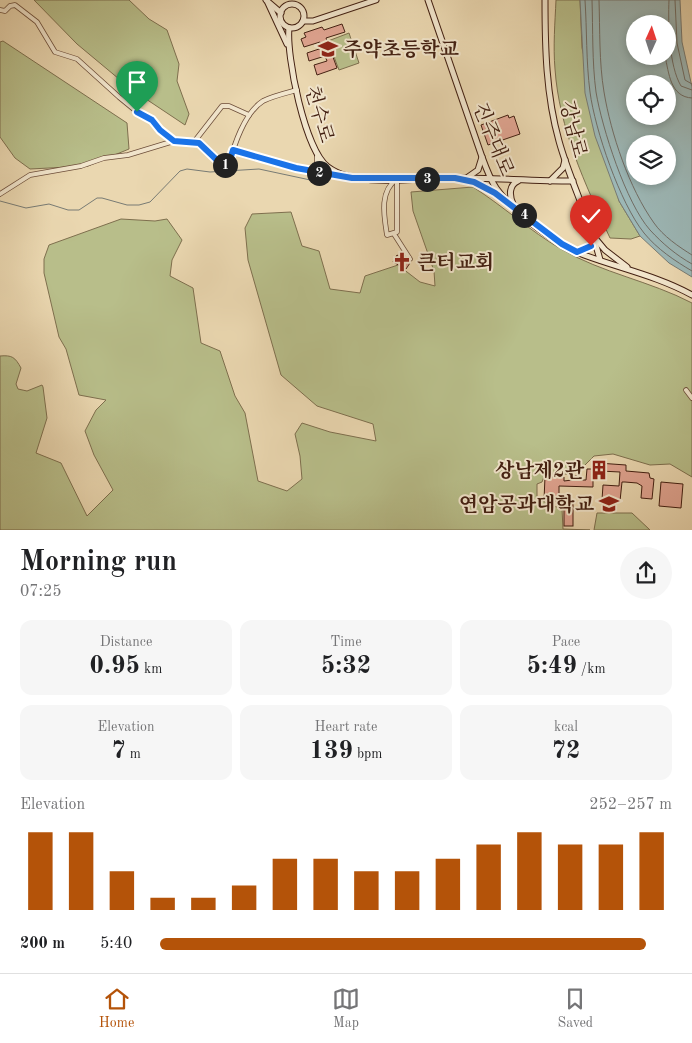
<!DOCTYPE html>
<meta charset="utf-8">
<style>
:root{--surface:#fff;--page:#f6f6f6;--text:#202124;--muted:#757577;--line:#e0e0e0;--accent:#b45309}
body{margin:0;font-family:"Old Standard TT","Noto Serif KR",serif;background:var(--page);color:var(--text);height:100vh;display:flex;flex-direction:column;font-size:19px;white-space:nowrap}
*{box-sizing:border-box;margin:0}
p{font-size:16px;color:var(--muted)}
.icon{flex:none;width:28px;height:28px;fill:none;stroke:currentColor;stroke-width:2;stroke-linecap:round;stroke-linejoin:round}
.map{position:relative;height:530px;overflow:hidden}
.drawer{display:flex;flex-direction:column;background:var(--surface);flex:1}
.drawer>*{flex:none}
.needle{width:32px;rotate:3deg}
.controls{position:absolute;left:626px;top:15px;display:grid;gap:10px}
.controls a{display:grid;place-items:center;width:50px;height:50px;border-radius:50%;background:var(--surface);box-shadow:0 2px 8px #0003;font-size:25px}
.pin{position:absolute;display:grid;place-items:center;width:42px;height:42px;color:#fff;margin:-51px -21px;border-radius:50% 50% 50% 0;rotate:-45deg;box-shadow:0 0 5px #0007}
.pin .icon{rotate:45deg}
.km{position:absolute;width:25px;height:25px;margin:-12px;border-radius:50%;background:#222;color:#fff;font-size:14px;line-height:25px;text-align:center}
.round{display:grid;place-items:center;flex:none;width:52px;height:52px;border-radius:26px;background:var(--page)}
.overview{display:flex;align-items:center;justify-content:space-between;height:85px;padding:0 20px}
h1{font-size:28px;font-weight:600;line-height:38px}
.stats{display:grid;grid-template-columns:repeat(3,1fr);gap:8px;height:85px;padding:5px 20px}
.stats div{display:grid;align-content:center;border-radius:12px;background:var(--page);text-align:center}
.stats b{font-size:25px;font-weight:600}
.stats small{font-size:14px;font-weight:400}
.stats p{font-size:14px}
.chart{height:140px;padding:10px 20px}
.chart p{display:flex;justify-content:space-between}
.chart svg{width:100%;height:90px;margin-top:5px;stroke:var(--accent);stroke-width:6}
ul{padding:0 20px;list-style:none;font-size:16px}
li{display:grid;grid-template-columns:80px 60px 1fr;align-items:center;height:38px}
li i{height:12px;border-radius:6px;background:var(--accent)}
.dock{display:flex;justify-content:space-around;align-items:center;height:70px;border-top:1px solid var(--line);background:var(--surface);font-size:14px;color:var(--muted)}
.dock a{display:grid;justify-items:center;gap:2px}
.dock .selected{color:var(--accent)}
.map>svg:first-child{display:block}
.green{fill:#b8be8a;stroke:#7e6f4e}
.water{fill:#9cb7b6;stroke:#787b74;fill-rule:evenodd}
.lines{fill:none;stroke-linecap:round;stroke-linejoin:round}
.shore{stroke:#706c64;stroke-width:1}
.stream{stroke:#787b74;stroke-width:1}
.building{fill:#e1a592;stroke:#432012}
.street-casing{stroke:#6d4e3a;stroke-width:5.5}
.secondary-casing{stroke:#432012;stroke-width:7}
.street{stroke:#f1e5cc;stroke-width:4}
.secondary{stroke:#f1e5cc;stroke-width:5}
.route-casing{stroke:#fff;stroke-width:10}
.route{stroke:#1a73e8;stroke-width:6}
.labels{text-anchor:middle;stroke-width:4;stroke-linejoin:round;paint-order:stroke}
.poi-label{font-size:20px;font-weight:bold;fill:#432012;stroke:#f1e5cc;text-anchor:start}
.street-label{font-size:20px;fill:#432012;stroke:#f1e5cc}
</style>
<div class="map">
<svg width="692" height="531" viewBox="0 0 692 531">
<rect width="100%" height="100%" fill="#ead7b0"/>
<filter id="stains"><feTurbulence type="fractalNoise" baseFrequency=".004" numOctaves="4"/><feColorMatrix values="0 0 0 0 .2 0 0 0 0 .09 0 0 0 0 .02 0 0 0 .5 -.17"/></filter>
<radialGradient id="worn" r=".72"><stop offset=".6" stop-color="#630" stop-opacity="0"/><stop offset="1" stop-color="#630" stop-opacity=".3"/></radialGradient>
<!-- green -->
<g class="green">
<path d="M34,0H129L149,19L167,30L179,64L177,81L189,114L185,125L131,89L77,44Z"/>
<path d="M556,0H580L582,48L619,201L640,236L631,239L610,238C585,184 559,128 555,69C553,46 555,23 556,0Z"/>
<path d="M349,33L359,63L339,70L328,41Z"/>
<path d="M3,41L127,123L129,149L88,166L30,169L15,158L0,137V42Z"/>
<path d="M473,187C503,206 530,231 561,249C602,273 650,281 692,303V477L670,464L650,465L613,454L594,456L581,469L569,474H545L542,482L537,484V497L548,504L562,509L563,529L590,530H0V356C12,355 15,357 21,368L16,384L18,389L27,391L42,385L43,387L47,418L36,453L61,463L87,516L113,490L94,455L85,431L96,410L106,400L79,395L66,349L59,337L44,273V259L49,245L121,219L155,221L167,219L182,240L172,260L170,276L193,288L201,343L220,351L235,396L245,413L258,481L287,491L302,479L300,456L295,434L302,423L330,432L376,441L373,424L317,406L281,375L248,260L245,228L252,214L291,212L302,246L319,251L330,289L360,293L365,276L398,265L420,282L435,286L434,271L413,211L411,192Z"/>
<path d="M597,513H632L650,530H594Z"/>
</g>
<!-- water -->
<path class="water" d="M580,0H680L682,42L692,87V277L669,263L640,236L619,201L595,136L585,93ZM635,24H668V56H635ZM635,84H668V116H635ZM635,144H668V176H635Z"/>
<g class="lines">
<!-- shore -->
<g class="shore">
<path d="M585,0C587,30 586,61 590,92C595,130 620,203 644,233C657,249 675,261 692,271"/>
<path d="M592,0C593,30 592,62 596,92C602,128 626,203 650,230C663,244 676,255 692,264"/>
<path d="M599,0C600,30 599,62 604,92C611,134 629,188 654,223C663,236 679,247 692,255"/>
<path d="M669,0C668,24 669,66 681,86L692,90"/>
<path d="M675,0L677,43L685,80L692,84"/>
<path d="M665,56C669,73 670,97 692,98"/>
</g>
<!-- stream -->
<path class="stream" d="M0,201L26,208L49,204L68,210H79L97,198H102L127,205H139L150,202L180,171L187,169L210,172L259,169L315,181"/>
</g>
<!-- building -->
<g class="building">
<path d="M342,24L345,32L326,38L337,68L317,75L314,65L327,61L325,56L309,61L307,53L322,48L320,42L304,47L301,39L306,37L304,33L322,27L324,30Z"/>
<path d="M508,115L509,118L514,116L520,134L488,145L481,125Z"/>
<path d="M397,255L410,263L406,269L393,262Z"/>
<path d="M598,463L626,465V471L649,473L650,478L654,479L652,499L641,498L642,486L637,483L625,482H622L620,501L602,500L603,485L619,486L620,472L600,471V478L593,477V487L559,486V501L544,500L545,477H564V481L572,480V476H578V480H586L587,469H594V465L598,466Z"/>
<path d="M661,482L683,484L681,508L659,506Z"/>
<rect x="564" y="504" width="9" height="22"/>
</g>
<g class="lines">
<defs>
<g id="street">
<path d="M0,10L5,11L10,6L15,5L37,22L55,52L77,59L119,97L141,115L152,120L160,130L174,141"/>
<path d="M194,142L222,106H229L249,115"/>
<path d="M233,150L312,172L320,170L326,166"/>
<path d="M312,172L317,166V156"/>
<path d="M316,172L341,176"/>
<path d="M397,179V232L387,235C384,216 379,191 397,179Z"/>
<path d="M0,194L30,175L81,166L104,158L128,155L174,141L199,143L212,153L221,165L228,166C234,146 244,113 263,101C273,96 286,93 297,90"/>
<path d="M394,234L410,259"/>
<path d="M686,390L692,398"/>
</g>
<g id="secondary">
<path d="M266,0L281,13"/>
<path d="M428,0L482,157C486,168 490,179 496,188C514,213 557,245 584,255C622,269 657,276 692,295"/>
<path d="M545,0C545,47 546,95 559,141C570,181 590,219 600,260"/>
<path d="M268,3L287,44"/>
<circle cx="292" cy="16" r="12"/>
<path d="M303,21H313L376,0"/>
<path d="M289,28C286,55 305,151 328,167C357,189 420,177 455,178C494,178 533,181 573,181"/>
<path d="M468,177L478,170L482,157"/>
<path d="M469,181L479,184L503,199"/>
<path d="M550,181L563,168L565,160"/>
<path d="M513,204C509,195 509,185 518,181"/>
<path d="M577,252L589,248L595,238L605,250L627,267"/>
</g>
</defs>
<!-- street casing -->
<use href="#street" class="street-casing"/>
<!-- secondary casing -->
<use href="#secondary" class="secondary-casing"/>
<!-- street -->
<use href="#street" class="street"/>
<!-- secondary -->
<use href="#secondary" class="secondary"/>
</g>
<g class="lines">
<defs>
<path id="route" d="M137,112L152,120L160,130L174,141L199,143L221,164L228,166L233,150L296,168L352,178H455L474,182L495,193L562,244L577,252L591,246"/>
</defs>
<!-- route casing -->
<use href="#route" class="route-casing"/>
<!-- route -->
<use href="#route" class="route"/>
</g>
<!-- icons -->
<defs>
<symbol id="school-bare" viewBox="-9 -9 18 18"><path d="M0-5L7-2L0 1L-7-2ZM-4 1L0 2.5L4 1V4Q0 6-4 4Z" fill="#8f2418" stroke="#f1e5cc" stroke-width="2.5" paint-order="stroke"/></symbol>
<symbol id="church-bare" viewBox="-9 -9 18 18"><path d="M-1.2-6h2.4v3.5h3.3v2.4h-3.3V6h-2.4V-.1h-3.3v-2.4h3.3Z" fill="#8f2418" stroke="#f1e5cc" stroke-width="2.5" paint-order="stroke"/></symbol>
<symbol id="building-bare" viewBox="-9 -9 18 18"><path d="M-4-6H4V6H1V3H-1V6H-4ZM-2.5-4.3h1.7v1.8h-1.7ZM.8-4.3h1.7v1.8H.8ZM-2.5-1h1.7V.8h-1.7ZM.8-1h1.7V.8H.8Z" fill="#8f2418" stroke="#f1e5cc" stroke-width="2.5" paint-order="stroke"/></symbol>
<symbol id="university-bare" viewBox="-9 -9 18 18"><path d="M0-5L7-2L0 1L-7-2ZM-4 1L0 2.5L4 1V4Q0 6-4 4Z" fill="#8f2418" stroke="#f1e5cc" stroke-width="2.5" paint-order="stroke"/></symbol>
</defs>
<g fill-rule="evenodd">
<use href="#school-bare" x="314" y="35" width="28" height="28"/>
<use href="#church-bare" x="388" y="248" width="28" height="28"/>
<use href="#building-bare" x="585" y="456" width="28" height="28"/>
<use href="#university-bare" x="595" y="490" width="28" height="28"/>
</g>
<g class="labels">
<!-- poi labels -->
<g class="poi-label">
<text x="343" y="56">주약초등학교</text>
<text x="417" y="269">큰터교회</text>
<text x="584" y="477" text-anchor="end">상남제2관</text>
<text x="594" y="511" text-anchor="end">연암공과대학교</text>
</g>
<!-- street labels -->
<g class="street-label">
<text transform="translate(320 114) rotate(74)" y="7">천수로</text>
<text transform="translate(574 129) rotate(76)" y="7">강남로</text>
<text transform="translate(494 139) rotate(68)" y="7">진주대로</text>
</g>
</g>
<rect width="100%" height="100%" filter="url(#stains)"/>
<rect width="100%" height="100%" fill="url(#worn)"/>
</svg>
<div class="controls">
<a><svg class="needle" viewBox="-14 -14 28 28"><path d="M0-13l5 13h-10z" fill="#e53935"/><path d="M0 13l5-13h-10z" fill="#757577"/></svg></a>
<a><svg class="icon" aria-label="locate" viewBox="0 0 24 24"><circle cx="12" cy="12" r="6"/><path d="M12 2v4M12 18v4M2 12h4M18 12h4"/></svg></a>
<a><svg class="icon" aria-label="layers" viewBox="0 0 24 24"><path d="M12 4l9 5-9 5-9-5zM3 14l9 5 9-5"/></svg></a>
</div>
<div class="pin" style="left:137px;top:112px;background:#1e9e55"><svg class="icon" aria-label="arrive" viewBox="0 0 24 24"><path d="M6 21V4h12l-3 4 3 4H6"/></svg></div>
<div class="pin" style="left:591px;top:246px;background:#d93025"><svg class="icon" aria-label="check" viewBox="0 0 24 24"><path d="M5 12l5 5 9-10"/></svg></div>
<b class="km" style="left:225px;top:165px">1</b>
<b class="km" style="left:319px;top:173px">2</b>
<b class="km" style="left:427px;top:179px">3</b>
<b class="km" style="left:524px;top:215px">4</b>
</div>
<section class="drawer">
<div class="overview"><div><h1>Morning run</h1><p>07:25</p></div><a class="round"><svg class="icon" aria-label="share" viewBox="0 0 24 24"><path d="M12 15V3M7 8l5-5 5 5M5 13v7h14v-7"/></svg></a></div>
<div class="stats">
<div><p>Distance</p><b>0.95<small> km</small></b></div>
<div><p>Time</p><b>5:32</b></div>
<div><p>Pace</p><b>5:49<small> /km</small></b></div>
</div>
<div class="stats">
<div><p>Elevation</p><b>7<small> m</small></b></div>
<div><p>Heart rate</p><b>139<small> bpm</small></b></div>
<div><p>kcal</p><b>72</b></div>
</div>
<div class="chart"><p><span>Elevation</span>252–257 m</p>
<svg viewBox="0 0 160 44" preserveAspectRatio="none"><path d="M5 44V6M15 44V6M25 44V25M35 44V38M45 44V38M55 44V32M65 44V19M75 44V19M85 44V25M95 44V25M105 44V19M115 44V12M125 44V6M135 44V12M145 44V12M155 44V6"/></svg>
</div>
<ul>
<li><b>200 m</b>5:40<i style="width:95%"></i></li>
</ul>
</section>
<nav class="dock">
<a class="selected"><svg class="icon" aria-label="home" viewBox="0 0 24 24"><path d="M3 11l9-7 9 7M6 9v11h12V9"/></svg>Home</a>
<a><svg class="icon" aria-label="map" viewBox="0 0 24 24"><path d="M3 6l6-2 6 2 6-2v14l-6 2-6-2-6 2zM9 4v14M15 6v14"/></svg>Map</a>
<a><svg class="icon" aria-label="saved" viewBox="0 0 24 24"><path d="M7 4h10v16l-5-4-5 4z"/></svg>Saved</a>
</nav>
